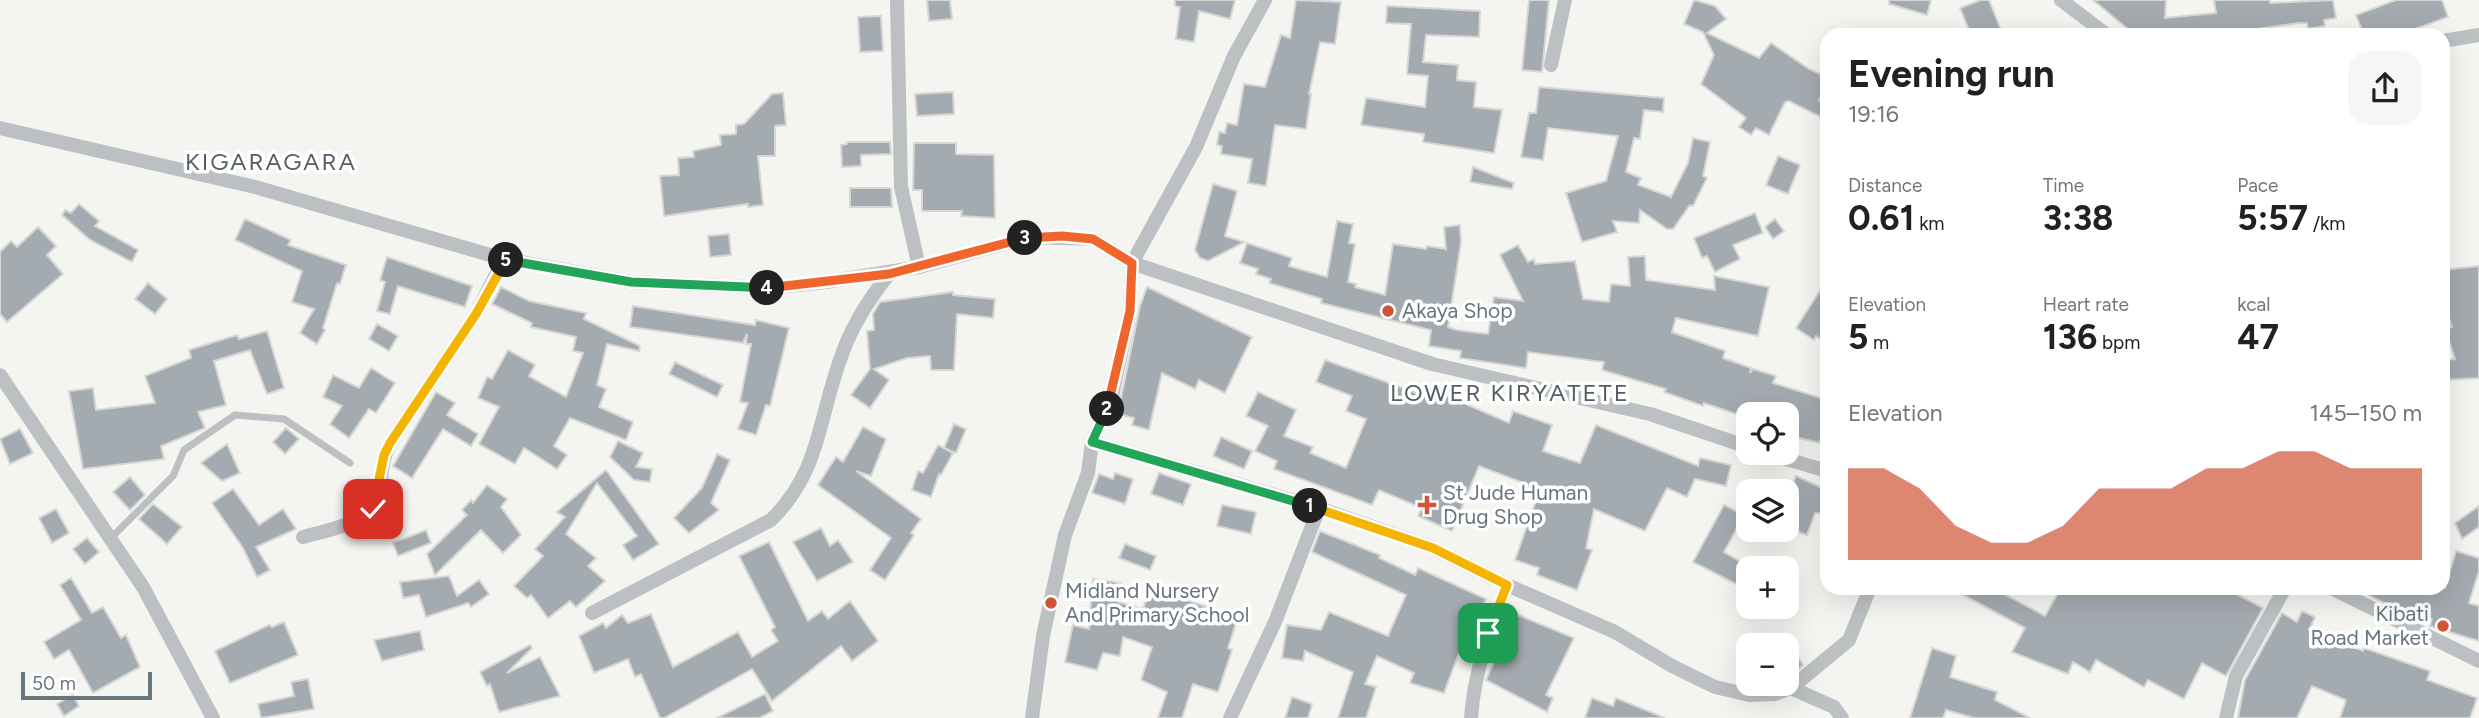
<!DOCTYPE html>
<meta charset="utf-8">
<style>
:root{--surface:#fff;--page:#f6f6f6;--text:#202124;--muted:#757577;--accent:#cf5537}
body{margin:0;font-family:Figtree,sans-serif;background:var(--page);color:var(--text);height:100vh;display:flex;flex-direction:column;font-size:26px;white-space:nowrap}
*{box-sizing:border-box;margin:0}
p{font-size:23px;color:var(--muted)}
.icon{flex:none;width:38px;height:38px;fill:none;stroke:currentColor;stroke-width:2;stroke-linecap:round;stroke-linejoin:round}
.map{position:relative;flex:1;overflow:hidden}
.drawer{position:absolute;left:1820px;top:28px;width:630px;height:567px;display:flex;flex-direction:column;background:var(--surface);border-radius:21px;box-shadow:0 7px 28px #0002}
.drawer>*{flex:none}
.buttons{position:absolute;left:1736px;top:402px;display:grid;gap:14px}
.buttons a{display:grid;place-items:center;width:63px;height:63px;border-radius:14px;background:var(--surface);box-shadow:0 7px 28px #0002;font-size:35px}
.scale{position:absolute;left:21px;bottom:18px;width:131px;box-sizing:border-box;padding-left:7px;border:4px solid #67757f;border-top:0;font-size:19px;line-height:24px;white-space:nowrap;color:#67757f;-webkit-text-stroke:5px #fff;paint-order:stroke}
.pin{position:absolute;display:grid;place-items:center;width:60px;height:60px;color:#fff;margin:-30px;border-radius:14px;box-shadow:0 4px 10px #0006}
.km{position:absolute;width:35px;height:35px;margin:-18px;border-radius:50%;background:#222;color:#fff;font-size:19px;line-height:35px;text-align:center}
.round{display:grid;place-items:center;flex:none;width:74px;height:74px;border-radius:21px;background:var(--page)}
.overview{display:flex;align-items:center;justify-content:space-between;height:119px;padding:0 28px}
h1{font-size:38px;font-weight:700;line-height:52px}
.figures{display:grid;grid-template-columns:repeat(3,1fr);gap:10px;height:119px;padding:7px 28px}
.figures div{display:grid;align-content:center}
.figures b{font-size:35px;font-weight:700}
.figures small{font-size:19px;font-weight:400}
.figures p{font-size:19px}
.chart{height:196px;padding:14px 28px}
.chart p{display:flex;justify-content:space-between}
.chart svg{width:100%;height:126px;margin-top:7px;fill:var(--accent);opacity:.7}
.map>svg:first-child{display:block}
.building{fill:#a4abb0;stroke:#d6d6d4;stroke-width:2}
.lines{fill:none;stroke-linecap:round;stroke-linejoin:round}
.service{stroke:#bcc0c3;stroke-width:7}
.minor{stroke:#bcc0c3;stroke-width:14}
.split-1-casing{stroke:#fff;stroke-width:14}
.split-2-casing{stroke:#fff;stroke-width:14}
.split-3-casing{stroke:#fff;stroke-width:14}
.split-4-casing{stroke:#fff;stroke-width:14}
.split-5-casing{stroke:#fff;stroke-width:14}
.split-6-casing{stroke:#fff;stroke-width:14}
.split-1{stroke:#f5b400;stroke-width:9}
.split-2{stroke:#22a559;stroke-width:9}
.split-3{stroke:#f0652b;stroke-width:9}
.split-4{stroke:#f0652b;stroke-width:9}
.split-5{stroke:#22a559;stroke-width:9}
.split-6{stroke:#f5b400;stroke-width:9}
.poi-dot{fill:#cf5537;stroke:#fff;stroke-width:2.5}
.labels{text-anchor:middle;stroke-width:7;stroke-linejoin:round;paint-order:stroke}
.poi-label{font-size:21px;fill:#67757f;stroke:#fff;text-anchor:start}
.quarter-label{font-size:24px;letter-spacing:2px;fill:#545e65;stroke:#fff}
</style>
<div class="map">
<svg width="2479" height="718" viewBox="0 0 2479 718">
<rect width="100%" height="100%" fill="#f4f4f1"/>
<!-- building -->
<g class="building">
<path d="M927,0H950L952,19L929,21Z"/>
<path d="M1175,0H1235L1230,19L1199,11L1194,42L1176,39L1180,7L1175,6Z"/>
<path d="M1296,0L1341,2L1335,44L1320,42L1309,94H1311L1306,129L1275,125L1266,186L1248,183L1252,159L1221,154L1222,146L1217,145L1219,132L1225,133L1227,123L1237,125L1244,84L1265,87L1281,35L1290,38Z"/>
<path d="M1529,0H1549L1542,72L1522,70Z"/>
<path d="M1694,0L1715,6L1726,19L1707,33L1759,58L1771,43L1809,69L1827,77V87L1819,100L1827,104V120L1789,101L1785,102L1769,135L1756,128L1751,135L1739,127L1746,118L1701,84L1714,55L1703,32L1684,24Z"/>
<path d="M1889,0H1931L1927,15L1889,4Z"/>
<path d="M1981,0H1989L2003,35H1971L1960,8Z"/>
<path d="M2093,0H2166L2165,18L2216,13L2214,0H2270V3L2333,0L2336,18L2324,20L2325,26L2308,29L2307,23H2299L2215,35H2135Z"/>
<path d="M2396,0H2442L2448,17L2399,35H2364L2356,15Z"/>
<path d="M1387,6L1480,11L1479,37L1426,35L1423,62L1458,65L1457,80L1476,82L1474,107L1502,110L1494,153L1423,142L1424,134L1361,125L1366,98L1425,107L1428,76L1407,74L1411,24L1386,23Z"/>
<path d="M881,16L883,51L860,52L858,17Z"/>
<path d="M1539,87L1664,98L1663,112L1644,110L1640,139L1634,138L1626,172L1641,178L1638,185L1671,197L1688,163L1693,138L1710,142L1703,176L1707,178L1693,206L1690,205L1673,229H1667L1640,210L1639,223L1613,221L1617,232L1582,242L1566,193L1606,181L1618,136L1548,128L1543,160L1521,157L1529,113H1536Z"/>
<path d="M953,92L954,114L917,116L915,94Z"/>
<path d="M783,93L786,125L775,126V156H758L763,205L748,207V204L664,216L660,176L679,175L678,158L694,157L693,151L721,145L720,135L736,134V125L744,124L772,94Z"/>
<path d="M847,142H890L891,154L861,155V166L842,167L841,145L847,144Z"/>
<path d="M914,143H956V154L994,155L995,218L961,216L962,211H922V190H913Z"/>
<path d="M1778,156L1800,165L1788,194L1766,185Z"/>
<path d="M1473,167L1514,183L1512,189L1470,182Z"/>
<path d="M1213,184L1237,191L1225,236L1244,242L1208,261L1200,258L1195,250Z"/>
<path d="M850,188H891L892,207H850Z"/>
<path d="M79,204L99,221L95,226L138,250L132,262L90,240L62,215L65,210L71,213Z"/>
<path d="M1755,213L1763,233L1733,245L1740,259L1715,272L1707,256L1702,258L1694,238Z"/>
<path d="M245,219L291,240L288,245L346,265L340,284L337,283L323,328L325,330L317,344L300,333L314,309L292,302L302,271L235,240Z"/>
<path d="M1775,219L1784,231L1773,239L1765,227Z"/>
<path d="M1337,221L1353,224L1349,243L1355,244L1348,282L1356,284L1355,287L1385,295L1393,244L1426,249L1427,246L1446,249L1444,227L1460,225L1461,242L1448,327L1457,330L1488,334L1494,297L1523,301L1500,255L1518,245L1528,262L1534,259L1535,264L1575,261L1583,299L1609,302L1611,284L1630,286L1628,257L1645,256L1646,280L1715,290L1714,276L1769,287L1758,336L1676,318L1672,332L1725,351L1723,358L1751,368L1750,373L1753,369L1776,376L1773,383L1827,400L1820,443L1787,435V415H1746L1745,417L1704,403L1703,406L1664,392L1666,389L1602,370L1604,362L1528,352L1526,368L1460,358L1461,351L1429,346L1431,330L1321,303L1322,299L1269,283L1271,279L1256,274L1258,269L1240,263L1247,243L1292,258L1289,266L1327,277Z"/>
<path d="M38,227L56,246L47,255L63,274L7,322L0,314V252L11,241L17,247Z"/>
<path d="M729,234L731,255L710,257L708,236Z"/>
<path d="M387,257L472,286L465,307L398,286L390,314L377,311L385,282L380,280Z"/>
<path d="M2479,266V378L2443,380V360L2455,359L2445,329L2452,327L2443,301V270Z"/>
<path d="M148,283L167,299L155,314L135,299Z"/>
<path d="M1825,283L1822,340L1816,336L1814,340L1796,328Z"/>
<path d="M501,287L529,301L586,313L584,319L640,346L639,351L607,344L597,385L606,389L599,407L633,422L626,440L570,418L554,446L567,455L557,469L524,448L515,464L479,444L499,407L478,398L487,377L492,379L508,350L535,365L529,376L566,397L583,353L573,351L576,337L531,327L532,323L492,304Z"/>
<path d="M1147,287L1252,337L1225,393L1199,380L1195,389L1162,373L1149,430L1132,425L1134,418L1115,413L1121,398L1140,306Z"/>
<path d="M953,292V295L995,299L993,318L957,314L954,370H931L930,356L907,358L874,369L889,380L870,408L851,395L870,369L867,331L874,330L873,314L880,302Z"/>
<path d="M633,306L755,325L756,320L789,328L770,406L766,405L756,435L738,429L748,403L740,402L751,344H746L747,334L743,343L630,327Z"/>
<path d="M377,324L398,336L389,351L369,339Z"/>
<path d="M267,331L284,388L267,394L250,350L214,361L226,405L198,412L205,428L161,446L164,459L83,469L69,391L93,388L96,410L155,403L145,376L191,358L189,350L237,335L239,339Z"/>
<path d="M1325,360L1425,396L1429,388L1509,423L1513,411L1552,425L1543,451L1580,463L1596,425L1698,466L1700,458L1731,465L1726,486L1695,479L1687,497L1667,488L1645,531L1594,509L1586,548L1592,550L1577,590L1537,575L1539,568L1515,560L1540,489L1479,466L1452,531L1418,516L1422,508L1379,490L1372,505L1274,469L1277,461L1255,451L1268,426L1246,416L1258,392L1296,410L1284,436L1313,447L1310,453L1346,468L1366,419L1346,411L1352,396L1316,382Z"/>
<path d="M675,362L723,385L717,397L669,374Z"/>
<path d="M371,368L395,383L376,413L369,409L349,438L330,424L342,406L323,397L333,375L359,388Z"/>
<path d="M436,392L455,403L447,415L478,434L471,446L443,429L412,478L393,466Z"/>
<path d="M954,424L966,429L956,453L944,448Z"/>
<path d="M863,427L886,439L871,476L856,471L921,519L911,533L914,535L885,580L870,570L891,538L818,485L836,457L843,462Z"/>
<path d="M286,428L299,439L285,454L273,442Z"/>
<path d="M20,429L33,453L10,464L0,439Z"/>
<path d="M1221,437L1252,451L1244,469L1213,456Z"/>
<path d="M618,441L643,453L636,467L652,469L650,482L634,480L610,457Z"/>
<path d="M227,444L240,473L222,481L201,463Z"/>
<path d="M938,445L953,453L941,475L939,474L931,497L912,490L918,471L923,473Z"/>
<path d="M717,454L730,460L711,503L719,510L689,533L674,518L702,488Z"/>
<path d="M606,470L659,544L633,560L623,545L637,536L597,483L566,534L596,558L588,566L605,581L576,607L570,601L548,618L531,595L527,598L514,586L543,556L535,549L565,517L557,512Z"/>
<path d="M1115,473L1133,479L1125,504L1092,493L1099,474L1113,479Z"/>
<path d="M1159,473L1191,484L1183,505L1151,494Z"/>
<path d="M1796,476L1827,490V514L1815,513L1807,535L1787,528V500Z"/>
<path d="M130,477L145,495L130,510L113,492Z"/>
<path d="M487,485L507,499L501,507L521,535L503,553L481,530L435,575L427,554L467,515L462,510L471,500L473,503Z"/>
<path d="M233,489L259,525L283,509L296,529L256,547L270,570L257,577L243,548L212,503Z"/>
<path d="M153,504L182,527L167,544L139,519Z"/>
<path d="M1222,505L1256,512L1251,534L1217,526Z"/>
<path d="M1724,505L1744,515L1724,552L1748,566V590L1693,562Z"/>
<path d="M2479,506V527L2462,539L2455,523Z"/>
<path d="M56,509L69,533L52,543L39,518Z"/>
<path d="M821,528L830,546L838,540L853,562L817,581L793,542Z"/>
<path d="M426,530L431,543L398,556L393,543Z"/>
<path d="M1320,531L1380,555L1379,558L1415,575L1418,568L1486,599L1459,653L1444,693L1410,683L1414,673L1377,656L1365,684L1376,687L1366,718H1338L1353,672L1305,651L1303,661L1282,658L1287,625L1321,630L1329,612L1388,636L1406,595L1312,552Z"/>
<path d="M87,538L99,552L85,564L73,549Z"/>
<path d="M769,542L808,621L822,611L828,619L850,601L878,641L852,661L841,646L772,701L752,669L664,718H660L641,674L635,677L628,659L594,673L579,636L603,623L606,628L622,615L628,623L651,614L673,667L738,632L752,657L778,641L771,630L775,627L739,556Z"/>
<path d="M1125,544L1156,556L1150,570L1119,558Z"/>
<path d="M2456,551L2479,558V571L2469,603L2479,606V641L2430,626L2432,619L2394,608L2370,596L2372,588H2445Z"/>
<path d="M449,576L457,596L479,580L489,594L471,607L468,603L426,617L419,595L403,598L400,582Z"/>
<path d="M71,578L92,613L103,607L121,638L126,635L140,667L93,693L69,650L54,659L44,642L81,620L60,585Z"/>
<path d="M1093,579L1121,583L1118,602L1143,609L1150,588L1238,617L1228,648L1232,650L1218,692L1193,684L1182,718H1158L1167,692L1141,680L1152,647L1123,637L1120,656L1103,653L1097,670L1065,662L1073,625L1089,629Z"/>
<path d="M1950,588H1993L2045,616L2061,588H2225L2263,608L2226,676L2202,663L2184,699L2148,680L2144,687L2096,660L2090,672L2073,662L2068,674L2012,652L2025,628Z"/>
<path d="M2302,611L2315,617L2309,630L2363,651L2364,648L2430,671L2427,680L2477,698L2470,718H2340L2346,700L2312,686L2297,718H2238L2245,680L2282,613L2297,622Z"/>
<path d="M1518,615L1574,638L1546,695L1553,698L1547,712L1486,680L1506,635L1509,636Z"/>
<path d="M284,622L298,655L230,683L215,651L269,625L272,627Z"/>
<path d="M420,631L424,650L382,661L374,640Z"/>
<path d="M1787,641L1803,665L1787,679Z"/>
<path d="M530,645L532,648L507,673L540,657L560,696L499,712L490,684L487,686L480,672Z"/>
<path d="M1932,648L1956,656L1950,677L1997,692L1995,700L2030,718H1974L1946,710L1943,718H1910Z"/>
<path d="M308,679L314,709L261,718L258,704L294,696L291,682Z"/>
<path d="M765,694L773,711L759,718H717Z"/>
<path d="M73,695L79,706L64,716L57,704Z"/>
<path d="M1292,697L1312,704L1308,718H1285Z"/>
<path d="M1592,698L1613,706L1616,698L1665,718H1585Z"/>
</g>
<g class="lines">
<!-- service -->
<path class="service" d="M111,538L173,476L184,450L235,415L284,419L350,463"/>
<!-- minor -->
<g class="minor">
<path d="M897,0L901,187L919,267"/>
<path d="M2061,0L2107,35"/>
<path d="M2443,41L2479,35"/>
<path d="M1551,65L1565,0"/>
<path d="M0,128L255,187L504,259L631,282L769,288L826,282L919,267L1029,237L1093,239L1132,263L1432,364L1650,414L1748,447"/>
<path d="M0,375L143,587L213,718"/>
<path d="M1092,442L1319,508L1433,548L1507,585L1615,632L1672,666L1715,687L1749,695L1775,694L1791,688L1849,640L1870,588"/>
<path d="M1766,453L1827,471"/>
<path d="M303,537C327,530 371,524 378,497C382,478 381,461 390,443L476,314L504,259"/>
<path d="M2331,588L2479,661"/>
<path d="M592,613L771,520C819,473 818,423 839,363C849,331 868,300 889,274"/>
<path d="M1791,688L1834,707L1842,718"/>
<path d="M1032,718L1043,636L1065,535L1088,473L1092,442L1112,396L1130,311L1132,263L1196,147L1234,56L1265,0"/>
<path d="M1230,718L1275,622L1319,508"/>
<path d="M1471,718C1474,672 1490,628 1507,585"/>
<path d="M2226,718L2236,676L2285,588"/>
</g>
</g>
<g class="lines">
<defs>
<path id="split-1" d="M1310,506L1433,548L1507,585L1488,633"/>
<path id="split-2" d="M1107,409L1092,442L1310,506"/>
<path id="split-3" d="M1025,238L1062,236L1093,239L1132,263L1130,311L1107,409"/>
<path id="split-4" d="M767,288L889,274L1025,238"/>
<path id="split-5" d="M506,260L631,282L767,288"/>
<path id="split-6" d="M373,509L384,455L390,443L476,314L506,260"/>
</defs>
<!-- split-1 casing -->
<use href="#split-1" class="split-1-casing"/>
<!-- split-2 casing -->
<use href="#split-2" class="split-2-casing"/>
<!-- split-3 casing -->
<use href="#split-3" class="split-3-casing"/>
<!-- split-4 casing -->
<use href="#split-4" class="split-4-casing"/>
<!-- split-5 casing -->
<use href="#split-5" class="split-5-casing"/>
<!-- split-6 casing -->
<use href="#split-6" class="split-6-casing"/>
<!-- split-1 -->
<use href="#split-1" class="split-1"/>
<!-- split-2 -->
<use href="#split-2" class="split-2"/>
<!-- split-3 -->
<use href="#split-3" class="split-3"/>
<!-- split-4 -->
<use href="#split-4" class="split-4"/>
<!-- split-5 -->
<use href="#split-5" class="split-5"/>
<!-- split-6 -->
<use href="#split-6" class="split-6"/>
</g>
<!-- markers -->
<g class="poi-dot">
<circle cx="1388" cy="311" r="7"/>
<path d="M1423.5 494.5h7v7h7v7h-7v7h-7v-7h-7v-7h7z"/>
<circle cx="1051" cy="603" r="7"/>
<circle cx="2443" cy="626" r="7"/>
</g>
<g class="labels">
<!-- poi labels -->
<g class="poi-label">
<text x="1402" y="318">Akaya Shop</text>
<text x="1443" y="500">St Jude Human<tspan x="1443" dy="24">Drug Shop</tspan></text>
<text x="1065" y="598">Midland Nursery<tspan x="1065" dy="24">And Primary School</tspan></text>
<text x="2429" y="621" text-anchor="end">Kibati<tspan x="2429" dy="24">Road Market</tspan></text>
</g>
<!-- quarter labels -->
<g class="quarter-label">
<text x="271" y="170">KIGARAGARA</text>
<text x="1510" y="401">LOWER KIRYATETE</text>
</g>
</g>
</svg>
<div class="buttons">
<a><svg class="icon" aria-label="locate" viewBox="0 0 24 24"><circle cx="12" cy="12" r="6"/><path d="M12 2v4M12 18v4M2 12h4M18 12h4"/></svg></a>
<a><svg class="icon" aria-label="layers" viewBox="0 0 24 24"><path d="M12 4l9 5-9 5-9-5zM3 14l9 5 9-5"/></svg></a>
<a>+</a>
<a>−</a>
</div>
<div class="scale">50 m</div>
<div class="pin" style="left:1488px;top:633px;background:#1e9e55"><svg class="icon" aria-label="arrive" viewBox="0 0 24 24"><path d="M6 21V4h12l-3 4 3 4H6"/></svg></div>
<div class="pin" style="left:373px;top:509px;background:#d93025"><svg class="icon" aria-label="check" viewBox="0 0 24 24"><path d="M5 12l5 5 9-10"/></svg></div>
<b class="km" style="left:1310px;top:506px">1</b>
<b class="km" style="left:1107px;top:409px">2</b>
<b class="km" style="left:1025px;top:238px">3</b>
<b class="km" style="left:767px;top:288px">4</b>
<b class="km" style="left:506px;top:260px">5</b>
<section class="drawer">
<div class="overview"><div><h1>Evening run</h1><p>19:16</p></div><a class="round"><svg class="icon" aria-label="share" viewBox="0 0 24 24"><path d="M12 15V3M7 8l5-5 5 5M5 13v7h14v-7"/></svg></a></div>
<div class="figures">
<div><p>Distance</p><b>0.61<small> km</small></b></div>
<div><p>Time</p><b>3:38</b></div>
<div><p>Pace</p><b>5:57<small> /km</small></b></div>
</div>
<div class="figures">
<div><p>Elevation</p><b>5<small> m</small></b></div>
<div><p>Heart rate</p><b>136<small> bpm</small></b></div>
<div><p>kcal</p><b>47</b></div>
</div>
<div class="chart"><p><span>Elevation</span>145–150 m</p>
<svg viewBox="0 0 160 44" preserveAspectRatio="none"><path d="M0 44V12L10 12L20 19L30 32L40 38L50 38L60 32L70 19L80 19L90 19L100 12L110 12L120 6L130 6L140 12L150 12L160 12V44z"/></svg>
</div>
</section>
</div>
